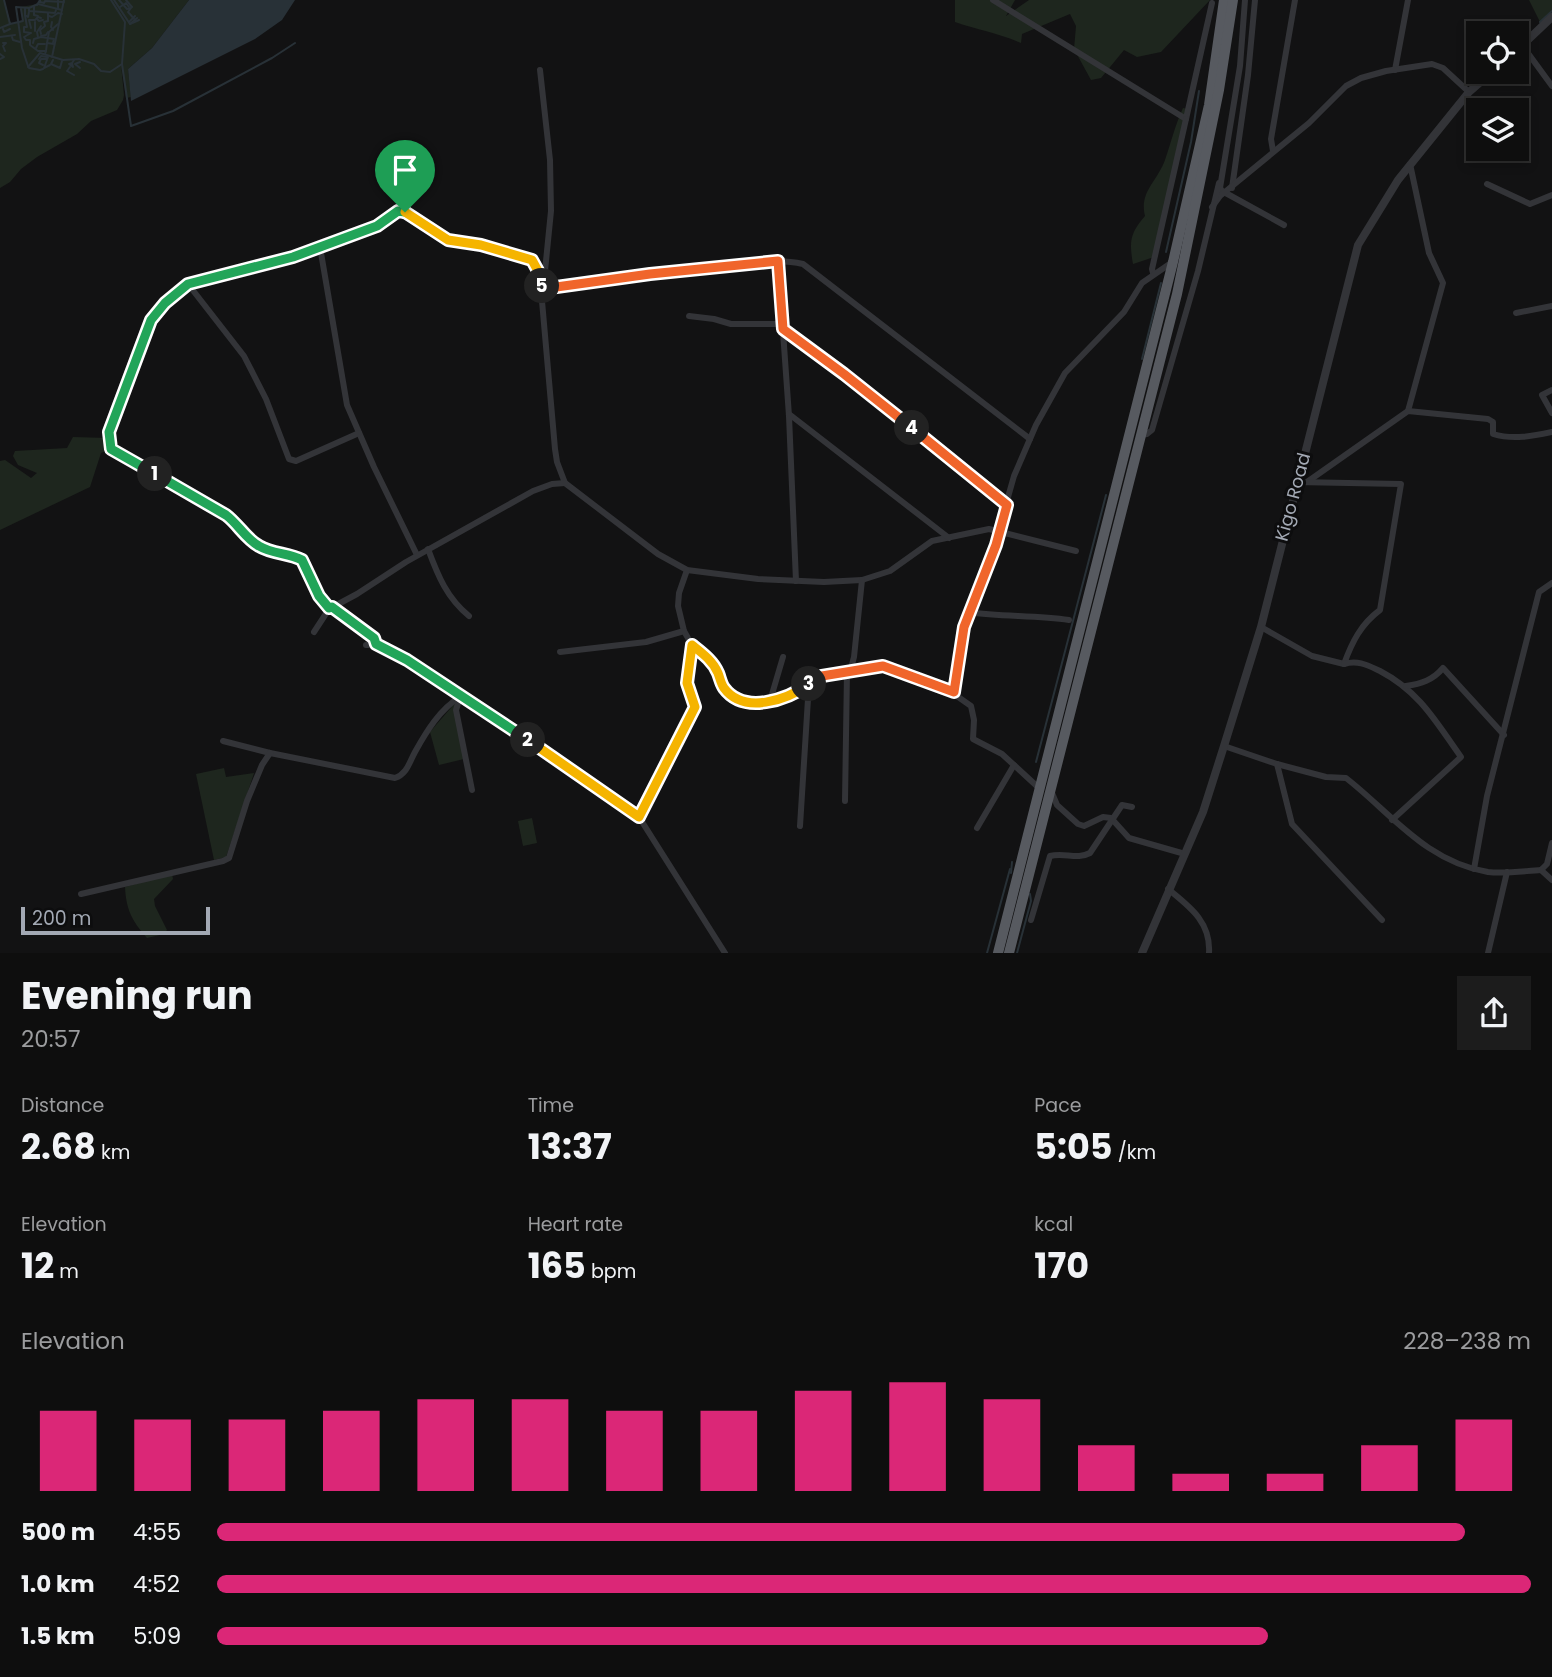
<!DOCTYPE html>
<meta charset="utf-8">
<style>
:root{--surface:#0e0e0e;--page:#1c1c1c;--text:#f1f3f6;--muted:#9b9c9e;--line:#2e2e2e;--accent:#db2777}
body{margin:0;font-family:Poppins,sans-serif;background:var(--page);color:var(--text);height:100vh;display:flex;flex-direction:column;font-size:26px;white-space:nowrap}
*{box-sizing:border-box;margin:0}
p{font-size:23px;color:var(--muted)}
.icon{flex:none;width:38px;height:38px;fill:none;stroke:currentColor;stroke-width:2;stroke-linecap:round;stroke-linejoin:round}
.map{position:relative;height:953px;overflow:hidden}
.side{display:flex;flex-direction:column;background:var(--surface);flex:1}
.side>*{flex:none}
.buttons{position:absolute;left:1466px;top:21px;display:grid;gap:14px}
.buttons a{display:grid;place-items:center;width:63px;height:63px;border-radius:0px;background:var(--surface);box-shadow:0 4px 10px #0003,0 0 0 2px var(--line);font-size:35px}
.scale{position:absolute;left:21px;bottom:18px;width:189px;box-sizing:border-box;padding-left:7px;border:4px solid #a3a9b4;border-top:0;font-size:19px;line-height:24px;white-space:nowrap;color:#a3a9b4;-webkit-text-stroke:5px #0d0d0e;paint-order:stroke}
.pin{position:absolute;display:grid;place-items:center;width:60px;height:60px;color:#fff;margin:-72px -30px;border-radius:50% 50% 50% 0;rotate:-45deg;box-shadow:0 0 7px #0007}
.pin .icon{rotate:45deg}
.km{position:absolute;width:35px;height:35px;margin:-18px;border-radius:50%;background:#222;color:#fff;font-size:19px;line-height:35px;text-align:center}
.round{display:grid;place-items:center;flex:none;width:74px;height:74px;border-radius:0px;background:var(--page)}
.overview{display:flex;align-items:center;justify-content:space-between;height:119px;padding:0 21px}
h1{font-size:38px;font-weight:700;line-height:52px}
.stats{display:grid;grid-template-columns:repeat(3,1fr);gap:10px;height:119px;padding:7px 21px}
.stats div{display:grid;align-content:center}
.stats b{font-size:35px;font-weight:700}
.stats small{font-size:19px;font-weight:400}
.stats p{font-size:19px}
.chart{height:196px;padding:14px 21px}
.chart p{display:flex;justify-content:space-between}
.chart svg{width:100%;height:126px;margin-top:7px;stroke:var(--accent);stroke-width:6}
ul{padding:0 21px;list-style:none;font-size:23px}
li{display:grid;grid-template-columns:112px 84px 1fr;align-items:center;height:52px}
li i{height:18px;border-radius:9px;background:var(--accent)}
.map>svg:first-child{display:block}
.green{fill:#1e261e}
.water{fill:#283137}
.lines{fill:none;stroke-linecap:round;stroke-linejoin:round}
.stream{stroke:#283137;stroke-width:2}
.minor{stroke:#333438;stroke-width:6}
.tertiary{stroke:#333438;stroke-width:8}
.trunk{stroke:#575a60;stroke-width:10}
.split-1-casing{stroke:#fff;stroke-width:14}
.split-2-casing{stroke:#fff;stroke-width:14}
.split-3-casing{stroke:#fff;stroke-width:14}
.split-4-casing{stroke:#fff;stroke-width:14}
.split-5-casing{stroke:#fff;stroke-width:14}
.split-6-casing{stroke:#fff;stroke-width:14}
.split-1{stroke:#22a559;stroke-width:9}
.split-2{stroke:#22a559;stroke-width:9}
.split-3{stroke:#f5b400;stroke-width:9}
.split-4{stroke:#f0652b;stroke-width:9}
.split-5{stroke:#f0652b;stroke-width:9}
.split-6{stroke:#f5b400;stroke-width:9}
.labels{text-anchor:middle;stroke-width:6;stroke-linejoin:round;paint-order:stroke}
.street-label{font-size:18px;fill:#a3a9b4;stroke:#0d0d0e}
</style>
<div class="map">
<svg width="1552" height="953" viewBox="0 0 1552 953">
<rect width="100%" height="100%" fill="#121213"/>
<!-- green -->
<g class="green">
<path d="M0,0H4L11,24L23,20L20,7L38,4L40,0H189L152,48L128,69L131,97L126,98L121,64L124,95L123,100L117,110L91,121L77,134L37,157L21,169L10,182L0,188Z"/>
<path d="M955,0H1015L1006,16L1029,0H1210L1161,52L1137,57L1124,50L1101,78L1091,80L1074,49L1076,26L1070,14L1022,34L1021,43C998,33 978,30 955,22Z"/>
<path d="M1529,0H1552V12L1541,24Z"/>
<path d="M1183,108L1188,109L1154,257L1133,264C1129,242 1130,233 1145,216C1139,192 1157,182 1165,160C1171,143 1175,125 1183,108Z"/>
<path d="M73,437L107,438L108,450L101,453L90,487L0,530V461L5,460L31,478L37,473L18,465L13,456L15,451L67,448Z"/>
<path d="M456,702L464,759L439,765L430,732Z"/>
<path d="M224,768L226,777L254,773L226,857L214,860L196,774Z"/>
<path d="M532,818L537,843L523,846L518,821Z"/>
<path d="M172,874L173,879L154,899L155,906L167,930L164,934L147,938C132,921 126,909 125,887Z"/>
</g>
<!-- water -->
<path class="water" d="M189,0H295L282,20L255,39L131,101L128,69L152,48Z"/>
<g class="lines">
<!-- stream -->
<g class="stream">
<path d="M4,0L10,24L23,21L21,9"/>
<path d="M58,0V9L62,10"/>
<path d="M114,0L130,24L139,20"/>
<path d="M119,0L127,9L131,8L128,12L136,21"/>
<path d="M126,0L132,7"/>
<path d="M37,5L40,0V2L44,3L45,1L64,2"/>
<path d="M34,6V15L38,16"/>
<path d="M120,7L126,3L129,7"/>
<path d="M25,8V15L28,17L29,12"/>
<path d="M29,8V11L55,13L56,10"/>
<path d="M25,15L27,27H24V32L31,33L24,37L26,40H30V45L38,51H46L45,54"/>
<path d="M49,16L52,17L58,13L62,14"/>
<path d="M37,19L39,21L43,20"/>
<path d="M35,22V31"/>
<path d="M52,22L51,27L53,30"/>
<path d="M129,22L135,16"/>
<path d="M1540,22L1552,11"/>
<path d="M130,24L137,18"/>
<path d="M0,28L10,24"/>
<path d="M31,28L29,20H35L38,17L41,18"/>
<path d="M3,29L4,32L10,29"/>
<path d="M41,34L40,30L45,26L44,22L48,21V13"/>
<path d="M41,36L46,35L48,32"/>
<path d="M0,37L15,35"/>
<path d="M12,37L13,40L20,42"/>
<path d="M38,37L37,32L41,26"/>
<path d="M3,43H6L3,46L5,51"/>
<path d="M33,43L34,39L41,37L54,39L53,43"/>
<path d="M47,43L49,32L58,24"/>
<path d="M36,48L38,44H45"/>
<path d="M46,51L47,43L54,44"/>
<path d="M0,54L4,57L0,59"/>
<path d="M48,57L44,68L50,65"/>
<path d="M52,57L64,0"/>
<path d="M39,59L41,56L47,57"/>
<path d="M53,60L51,64L60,68L62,61"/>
<path d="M80,62L75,64L80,68"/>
<path d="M72,63L69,64L73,67L72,63L74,60"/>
<path d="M122,64L131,126L173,111L272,58L295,43"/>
<path d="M43,65L39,63L41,59H47"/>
<path d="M28,66L22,48L16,7L29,8L38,4L58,9"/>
<path d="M28,67L40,53L63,60L79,59L94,64L101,71L110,72L122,64L125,22L111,0"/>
<path d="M70,67L67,71L74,75"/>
<path d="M29,68L40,70L43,69"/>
<path d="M1166,252L1191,142L1199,91"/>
<path d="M1142,359L1161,283"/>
<path d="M1036,762L1106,495"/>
<path d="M1011,873L1012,862"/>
<path d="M987,953L1010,869"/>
<path d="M1017,953L1031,901L1030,894"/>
</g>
<!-- minor -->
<g class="minor">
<path d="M993,0L1186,119L1212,3"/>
<path d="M1245,0L1240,66L1220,188L1222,191L1284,225"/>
<path d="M1522,45L1552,86"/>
<path d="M540,70L550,160L551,211L542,301L555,449L557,462L565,483L658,554L687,570L758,579L824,582L862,580L890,571L932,541L989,529L1076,551"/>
<path d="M1395,70L1408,0"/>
<path d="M1273,151L1271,139L1295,0"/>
<path d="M1487,184L1530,204L1552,195"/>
<path d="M1232,188L1248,75L1255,0"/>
<path d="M1212,207L1220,196L1309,123L1346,86L1361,78L1386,71L1432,64L1443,68L1469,92"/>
<path d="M320,247L347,405L374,467L417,555"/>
<path d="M778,261L789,416L796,581"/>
<path d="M1153,273L1152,269L1186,119"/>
<path d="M188,284L244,356L266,399L289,459L296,461L359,433"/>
<path d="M542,289C598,279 656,274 713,268C742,265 774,257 803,264L1030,439"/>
<path d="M1516,313L1552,306"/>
<path d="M689,316L714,319L731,324H782"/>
<path d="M783,329L844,374L1007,505"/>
<path d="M1552,390L1542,395L1552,413"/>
<path d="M1408,411L1443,283L1429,253L1410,164"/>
<path d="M789,414L949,538"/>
<path d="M1141,435L1147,434L1152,430L1198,271L1219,183"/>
<path d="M1307,482L1408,411L1488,419L1493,422V434C1513,440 1533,436 1552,432"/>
<path d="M428,549C438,576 447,598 469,616"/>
<path d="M687,570L679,593L678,606L684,631L692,645L712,662L724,688L740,701L753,702L780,699L796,693L823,676L883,665L944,687L971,706L974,720L973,739L1002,754L1040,789"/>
<path d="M332,607L374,638L376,644"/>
<path d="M329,609L319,596L302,560C289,553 272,554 259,546C246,538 239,524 226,515L111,449L109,438L111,422L151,320L165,303L188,284L293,257L377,226L402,211L410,214L448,240L481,245L532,260L542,278"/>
<path d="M968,612C1002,617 1035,615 1069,620"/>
<path d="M1261,627L1312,656L1344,664C1352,642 1361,624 1380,610L1401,484L1296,482"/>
<path d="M314,632L329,609L357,594L406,562L533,491L552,484L565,483"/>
<path d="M366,645H381L407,660L597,786L639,817L725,953"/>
<path d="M560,652L646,642L684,631"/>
<path d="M1344,664C1358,660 1367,665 1380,671C1420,692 1436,722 1461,757L1392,820"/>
<path d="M850,672L854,657L862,580"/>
<path d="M1406,686C1421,684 1433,680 1443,668L1504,735"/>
<path d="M954,692L968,612L989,564L1014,476L1036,425L1065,373L1124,312L1142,283L1171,263"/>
<path d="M460,697L456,710L472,790"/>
<path d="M770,701L783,657"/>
<path d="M223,741L270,753L395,778C407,774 409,763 415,752C426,732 440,709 460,697"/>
<path d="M1224,746L1277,764L1326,777L1346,778C1391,813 1426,862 1488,872C1505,874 1524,871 1541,870L1547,864L1552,843"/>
<path d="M1277,764L1292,824L1382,920"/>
<path d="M1052,793L1057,805L1078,824L1084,826L1103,817L1111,818L1129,838L1185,854"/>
<path d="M845,801L847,672"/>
<path d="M639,817L695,707L687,683L692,645"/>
<path d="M800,826L809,683"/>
<path d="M977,828L1014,765"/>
<path d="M1474,869L1487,796L1539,592L1552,583"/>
<path d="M1541,870L1552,880"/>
<path d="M1168,889C1190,907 1211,922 1209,953"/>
<path d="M81,894L223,861L229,858L247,801L262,765L270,753"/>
<path d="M1031,920L1050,856C1064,852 1077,860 1090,853L1122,805L1132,807"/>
<path d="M1488,953L1507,872"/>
</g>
<!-- tertiary -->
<g class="tertiary">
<path d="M1517,50L1552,17"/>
<path d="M1142,953L1203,812L1224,746L1261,627L1358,245L1398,180L1469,92L1492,72"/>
</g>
<!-- trunk -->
<g class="trunk">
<path d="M998,953L1173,262L1209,105L1224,0"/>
<path d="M1009,953L1177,294L1219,90L1233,0"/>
</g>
</g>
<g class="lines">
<defs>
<path id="split-1" d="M155,474L111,449L109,432L151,320L165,303L188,284L293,257L377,226L398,211L405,212"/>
<path id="split-2" d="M155,474L226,515C238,524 246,539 259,546C272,554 289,553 302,560L319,596L329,608L332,607L374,638L376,644L407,660L528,740"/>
<path id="split-3" d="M528,740L639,817L695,707L687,683L692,645C702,653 713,661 718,673C720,678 721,684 724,688C744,715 787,700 809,684"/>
<path id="split-4" d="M809,684L822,676L883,666L954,692L964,627L996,545L1007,505L912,428"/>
<path id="split-5" d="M542,286V289L650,274L778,261L783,329L844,374L912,428"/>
<path id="split-6" d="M405,212L448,240L481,245L532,260L543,280L542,286"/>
</defs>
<!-- split-1 casing -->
<use href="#split-1" class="split-1-casing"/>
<!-- split-2 casing -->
<use href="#split-2" class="split-2-casing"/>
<!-- split-3 casing -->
<use href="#split-3" class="split-3-casing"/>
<!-- split-4 casing -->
<use href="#split-4" class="split-4-casing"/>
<!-- split-5 casing -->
<use href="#split-5" class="split-5-casing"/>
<!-- split-6 casing -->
<use href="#split-6" class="split-6-casing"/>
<!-- split-1 -->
<use href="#split-1" class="split-1"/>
<!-- split-2 -->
<use href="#split-2" class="split-2"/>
<!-- split-3 -->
<use href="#split-3" class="split-3"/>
<!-- split-4 -->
<use href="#split-4" class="split-4"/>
<!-- split-5 -->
<use href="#split-5" class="split-5"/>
<!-- split-6 -->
<use href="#split-6" class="split-6"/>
</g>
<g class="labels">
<!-- street labels -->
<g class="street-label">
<text transform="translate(1293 497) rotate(-75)" y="6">Kigo Road</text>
</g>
</g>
</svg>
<div class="buttons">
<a><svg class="icon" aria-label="locate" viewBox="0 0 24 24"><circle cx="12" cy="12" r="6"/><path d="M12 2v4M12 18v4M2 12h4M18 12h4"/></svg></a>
<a><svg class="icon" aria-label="layers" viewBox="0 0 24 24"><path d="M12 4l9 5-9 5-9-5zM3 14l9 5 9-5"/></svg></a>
</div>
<div class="scale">200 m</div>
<div class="pin" style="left:405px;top:212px;background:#1e9e55"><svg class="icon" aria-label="arrive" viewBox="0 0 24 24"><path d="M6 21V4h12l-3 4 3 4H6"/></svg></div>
<b class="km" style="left:155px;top:474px">1</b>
<b class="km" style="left:528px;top:740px">2</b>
<b class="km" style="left:809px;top:684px">3</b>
<b class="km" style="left:912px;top:428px">4</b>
<b class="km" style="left:542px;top:286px">5</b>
</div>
<section class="side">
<div class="overview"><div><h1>Evening run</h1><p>20:57</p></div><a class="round"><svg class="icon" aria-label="share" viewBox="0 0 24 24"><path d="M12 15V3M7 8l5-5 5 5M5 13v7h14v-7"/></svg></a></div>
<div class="stats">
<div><p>Distance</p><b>2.68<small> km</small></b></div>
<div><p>Time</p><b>13:37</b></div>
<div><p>Pace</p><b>5:05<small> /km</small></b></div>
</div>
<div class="stats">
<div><p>Elevation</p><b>12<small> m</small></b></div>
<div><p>Heart rate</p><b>165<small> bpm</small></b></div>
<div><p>kcal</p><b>170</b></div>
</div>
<div class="chart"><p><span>Elevation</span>228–238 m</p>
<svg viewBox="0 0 160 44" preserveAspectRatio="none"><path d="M5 44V16M15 44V19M25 44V19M35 44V16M45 44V12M55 44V12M65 44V16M75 44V16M85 44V9M95 44V6M105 44V12M115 44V28M125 44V38M135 44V38M145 44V28M155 44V19"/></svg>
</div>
<ul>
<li><b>500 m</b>4:55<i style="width:95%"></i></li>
<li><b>1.0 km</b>4:52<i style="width:100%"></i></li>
<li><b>1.5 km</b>5:09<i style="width:80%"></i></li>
</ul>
</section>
